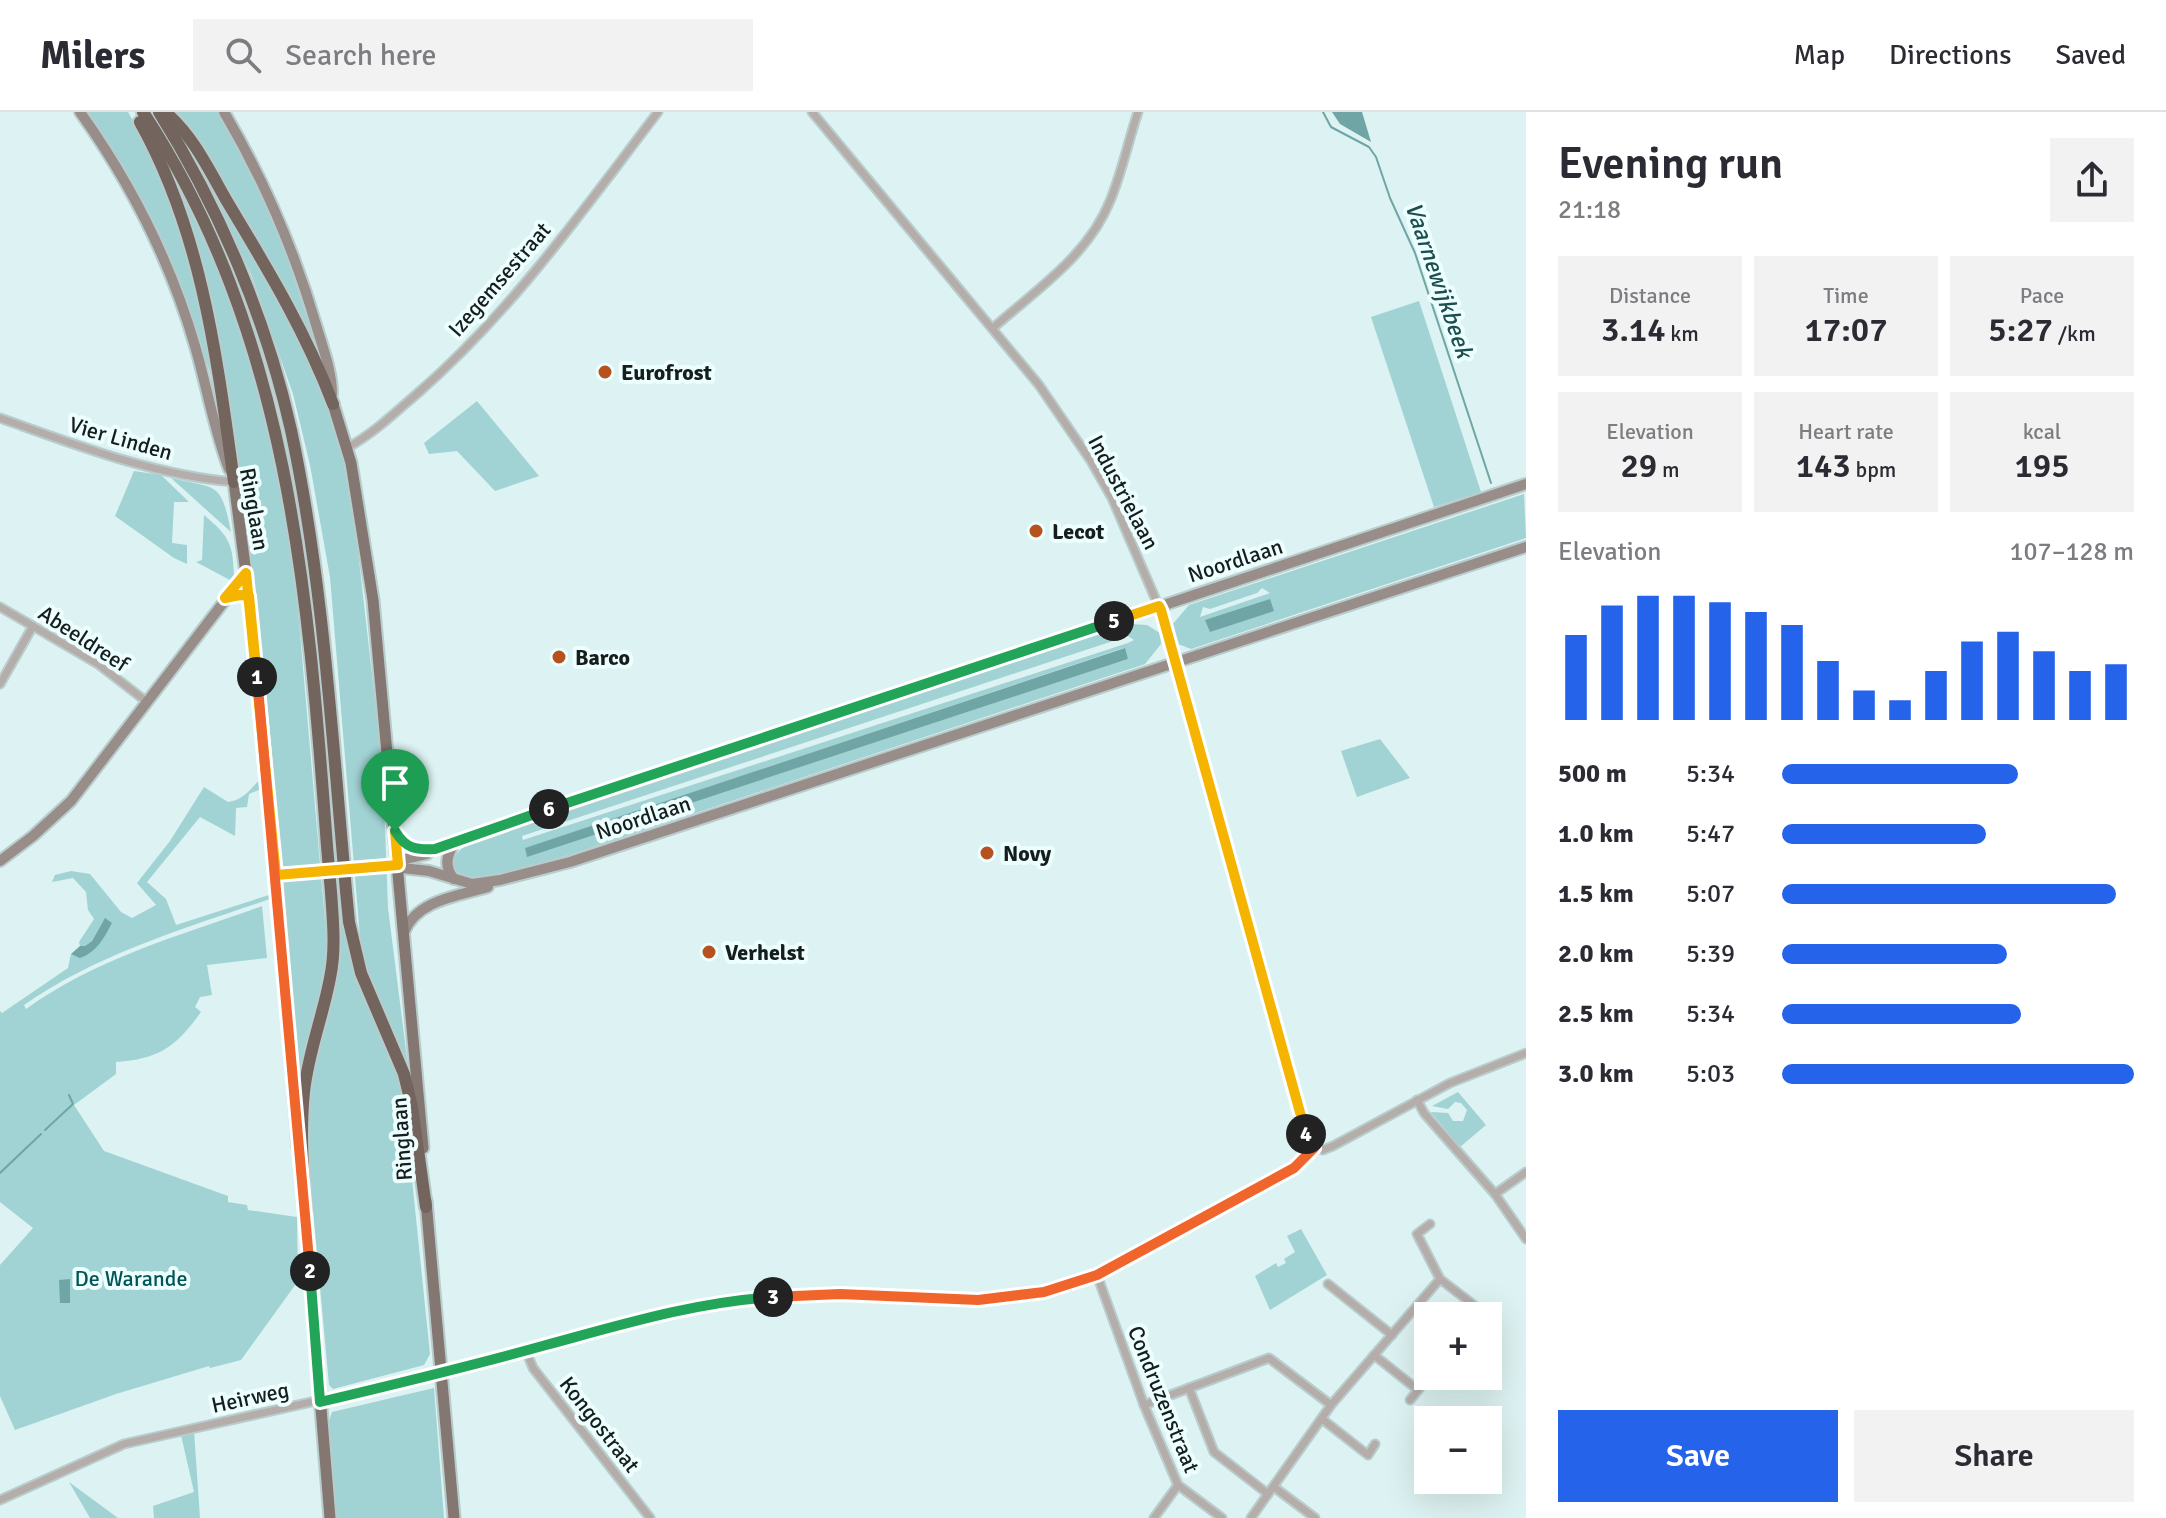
<!DOCTYPE html>
<meta charset="utf-8">
<style>
:root{--surface:#fff;--page:#f2f2f3;--text:#2b2b33;--muted:#7c7c81;--line:#e1e1e2;--accent:#2563eb}
body{margin:0;font-family:Signika,sans-serif;background:var(--page);color:var(--text);height:100vh;display:flex;flex-direction:column;font-size:30px;white-space:nowrap}
*{box-sizing:border-box;margin:0}
p{font-size:26px;color:var(--muted)}
.icon{flex:none;width:44px;height:44px;fill:none;stroke:currentColor;stroke-width:2;stroke-linecap:round;stroke-linejoin:round}
.map{position:relative;flex:1;overflow:hidden}
.details{display:flex;flex-direction:column;background:var(--surface);width:640px}
.details>*{flex:none}
.buttons{position:absolute;left:1414px;top:1190px;display:grid;gap:16px}
.buttons a{display:grid;place-items:center;width:88px;height:88px;border-radius:0px;background:var(--surface);box-shadow:0 8px 32px #0002;font-size:40px}
.pin{position:absolute;display:grid;place-items:center;width:68px;height:68px;color:#fff;margin:-82px -34px;border-radius:50% 50% 50% 0;rotate:-45deg;box-shadow:0 0 8px #0007}
.pin .icon{rotate:45deg}
.km{position:absolute;width:40px;height:40px;margin:-20px;border-radius:50%;background:#222;color:#fff;font-size:22px;line-height:40px;text-align:center}
.round{display:grid;place-items:center;flex:none;width:84px;height:84px;border-radius:0px;background:var(--page)}
.headline{display:flex;align-items:center;justify-content:space-between;height:136px;padding:0 32px}
h1{font-size:44px;font-weight:600;line-height:60px}
.figures{display:grid;grid-template-columns:repeat(3,1fr);gap:12px;height:136px;padding:8px 32px}
.figures div{display:grid;align-content:center;border-radius:0px;background:var(--page);text-align:center}
.figures b{font-size:34px;font-weight:600}
.figures small{font-size:22px;font-weight:400}
.figures p{font-size:22px}
.chart{height:224px;padding:16px 32px}
.chart p{display:flex;justify-content:space-between}
.chart svg{width:100%;height:144px;margin-top:8px;stroke:var(--accent);stroke-width:6}
.primary-button{display:flex;gap:16px;margin-top:auto;padding:16px 32px}
.primary-button a{flex:1;height:92px;border-radius:0px;background:var(--accent);color:#fff;font-size:32px;font-weight:600;line-height:92px;text-align:center}
.primary-button a+a{background:var(--page);color:var(--text)}
ul{padding:0 32px;list-style:none;font-size:26px}
li{display:grid;grid-template-columns:128px 96px 1fr;align-items:center;height:60px}
li i{height:20px;border-radius:10px;background:var(--accent)}
header{display:flex;align-items:center;gap:48px;box-sizing:border-box;height:112px;padding:0 40px;background:var(--surface);border-bottom:2px solid var(--line)}
header strong{font-size:38px}
nav{display:flex;gap:44px;margin-inline-start:auto;font-size:28px}
.search{width:560px;height:72px;background:var(--page);display:flex;align-items:center;gap:20px;box-sizing:border-box;padding:0 28px;border-radius:0px;color:var(--muted);font-size:30px}
main{display:flex;flex:1;min-height:0}
.map>svg:first-child{display:block}
.green{fill:#a1d3d4;fill-rule:evenodd}
.water{fill:#70a5a6}
.lines{fill:none;stroke-linecap:round;stroke-linejoin:round}
.stream{stroke:#70a5a6;stroke-width:2}
.street-casing{stroke:#b9cccc;stroke-width:11}
.secondary-casing{stroke:#b9cccc;stroke-width:14}
.primary-casing{stroke:#b9cccc;stroke-width:15}
.highway-casing{stroke:#b9cccc;stroke-width:16}
.street{stroke:#b4adaa;stroke-width:7}
.secondary{stroke:#988d89;stroke-width:10}
.primary{stroke:#847772;stroke-width:11}
.highway{stroke:#73645e;stroke-width:12}
.highway-bridge-casing{stroke:#b9cccc;stroke-width:16;stroke-linecap:butt}
.highway-bridge{stroke:#73645e;stroke-width:12}
.split-1-casing{stroke:#fff;stroke-width:16}
.split-2-casing{stroke:#fff;stroke-width:16}
.split-3-casing{stroke:#fff;stroke-width:16}
.split-4-casing{stroke:#fff;stroke-width:16}
.split-5-casing{stroke:#fff;stroke-width:16}
.split-6-casing{stroke:#fff;stroke-width:16}
.split-7-casing{stroke:#fff;stroke-width:16}
.split-1{stroke:#f5b400;stroke-width:10}
.split-2{stroke:#f0652b;stroke-width:10}
.split-3{stroke:#22a559;stroke-width:10}
.split-4{stroke:#f0652b;stroke-width:10}
.split-5{stroke:#f5b400;stroke-width:10}
.split-6{stroke:#22a559;stroke-width:10}
.split-7{stroke:#22a559;stroke-width:10}
.poi-dot{fill:#b7521f;stroke:#edfefe;stroke-width:3}
.labels{text-anchor:middle;stroke-width:8;stroke-linejoin:round;paint-order:stroke}
.street-label{font-size:22px;fill:#161d1d;stroke:#edfefe}
.poi-label{font-size:22px;font-weight:bold;fill:#161d1d;stroke:#edfefe;text-anchor:start}
.park-label{font-size:22px;fill:#025557;stroke:#edfefe}
.water-label{font-size:24px;font-style:italic;fill:#1d4d4f;stroke:#edfefe}
</style>
<header>
<strong>Milers</strong>
<div class="search"><svg class="icon" aria-label="search" viewBox="0 0 24 24"><circle cx="10" cy="10" r="6"/><path d="M15 15l6 6"/></svg>Search here</div>
<nav><a>Map</a><a>Directions</a><a>Saved</a></nav>
</header>
<main>
<div class="map">
<svg width="1526" height="1406" viewBox="0 0 1526 1406">
<rect width="100%" height="100%" fill="#ddf2f2"/>
<!-- green -->
<g class="green">
<path d="M86,0H128C183,92 198,177 217,281C184,181 146,87 86,0Z"/>
<path d="M175,0H218L227,13L277,116L322,250Z"/>
<path d="M209,68L300,228L323,282L342,340L358,439L383,660L388,796L410,970L362,849L330,465L310,353L293,282L251,162L206,72Z"/>
<path d="M182,80L219,158L253,254L268,304L293,440L328,844L299,970C282,765 269,559 238,356C224,264 214,171 180,84Z"/>
<path d="M1419,189L1481,380L1434,395L1371,205Z"/>
<path d="M477,289L539,364L495,379L457,339L429,342L424,331Z"/>
<path d="M134,359L161,363L189,390H174L172,431L187,433V452L174,446L115,404Z"/>
<path d="M171,366C219,377 221,370 231,420Z"/>
<path d="M1524,382L1526,426L1191,537L1178,532L1172,513L1189,493ZM1262,476L1270,481L1200,505L1203,495L1210,497L1257,481Z"/>
<path d="M204,403C230,425 233,432 234,465L230,468L196,450L202,448Z"/>
<path d="M1130,512L1147,513L1160,521L1161,532L1145,552L566,744C538,751 509,763 481,766C447,770 442,744 474,729ZM1128,524L1134,528L1128,531L523,728L522,724ZM1124,536L1128,547L527,744L526,736Z"/>
<path d="M1380,627L1410,666L1357,685L1341,639Z"/>
<path d="M260,667L261,677L249,682L247,695L236,696L235,724L200,705L147,770L166,787L176,813L269,783L270,787C186,816 97,842 24,893L26,897C96,846 182,823 262,794L267,846L207,853L212,883L200,885L195,895L201,900C176,935 159,947 116,950V962L74,993L104,1039L228,1084V1090L247,1093L248,1098L297,1105L298,1169L241,1248L210,1256L209,1254L116,1282L15,1318L0,1284V1153L33,1116L0,1090V899L2,901L68,856L71,842L85,844L105,806L92,829L85,834H80L79,830L94,807L88,798L86,780L73,766L52,770L55,763L71,759L90,762L121,800L132,806L156,793L137,771L170,729L204,675L228,690C243,688 250,678 260,667Z"/>
<path d="M342,791L403,980L430,1242L424,1253L333,1277L329,1273L309,1055L307,997L313,955L335,877L340,833L338,792Z"/>
<path d="M1458,980L1486,1013L1460,1035L1431,1000L1448,1001L1453,1009H1463L1467,998L1461,991L1455,990L1448,997L1432,994Z"/>
<path d="M1301,1117L1327,1163L1270,1198L1255,1164L1276,1151L1278,1155L1286,1151L1284,1147L1295,1140L1287,1124Z"/>
<path d="M434,1276L444,1406H336L329,1309L332,1300Z"/>
<path d="M194,1319L200,1406H154L153,1394L194,1380L181,1323Z"/>
<path d="M69,1370L118,1406H90Z"/>
</g>
<!-- water -->
<g class="water">
<path d="M1332,0H1362L1371,30L1340,12Z"/>
<path d="M1270,487L1274,499L1210,520L1205,508Z"/>
<path d="M1125,536L1128,547L527,745L525,736Z"/>
<path d="M105,806L112,811C104,826 97,840 80,846L71,842L80,834H85L92,829Z"/>
<path d="M70,1167V1191H60L59,1168Z"/>
</g>
<g class="lines">
<!-- stream -->
<g class="stream">
<path d="M1323,0L1331,15L1369,35L1376,45L1390,86L1415,141L1491,371"/>
<path d="M45,1018L73,992L69,983"/>
<path d="M0,1061L41,1022"/>
</g>
<defs>
<g id="street">
<path d="M812,0L1039,273L1091,349L1112,386L1165,509L1308,1026L1314,1036"/>
<path d="M993,216C1036,178 1088,144 1110,89C1122,60 1128,30 1138,0"/>
<path d="M0,306C76,333 153,363 234,370"/>
<path d="M347,336C374,321 396,300 419,280C513,198 583,98 658,0"/>
<path d="M0,495L98,552L147,590"/>
<path d="M0,572L33,514"/>
<path d="M1417,988L1424,1001L1495,1082L1526,1127"/>
<path d="M1314,1036L1323,1038L1333,1034L1450,971L1526,941"/>
<path d="M1495,1082L1526,1060"/>
<path d="M1430,1112L1417,1122L1440,1167L1475,1194L1468,1204"/>
<path d="M1097,1163L1144,1293L1178,1373L1222,1406"/>
<path d="M1328,1172L1392,1223"/>
<path d="M526,1239L533,1256L650,1406"/>
<path d="M1374,1243L1418,1278L1424,1271"/>
<path d="M1189,1276L1214,1340L1268,1382"/>
<path d="M1410,1288L1418,1278"/>
<path d="M1144,1293L1269,1246L1331,1293"/>
<path d="M1322,1307L1368,1343L1375,1332"/>
<path d="M1274,1375L1315,1406"/>
<path d="M0,1388L124,1332L440,1261L708,1192L764,1185L840,1182L978,1188L1044,1180L1097,1163L1294,1056L1314,1036"/>
<path d="M1154,1406L1178,1373"/>
<path d="M1251,1406L1331,1293L1440,1167"/>
</g>
<g id="secondary">
<path d="M80,0C130,70 171,151 195,234C207,275 214,318 229,357"/>
<path d="M224,0C264,68 295,140 317,216C323,236 332,260 332,282"/>
<path d="M395,719C405,737 416,739 435,737L1526,372"/>
<path d="M0,749L33,724L71,689L246,461"/>
<path d="M398,753L402,756L429,759L472,772L500,768L570,750L1526,435"/>
<path d="M276,763L398,753L402,748L427,742"/>
<path d="M454,767C444,755 446,743 455,731"/>
<path d="M404,820C417,788 458,784 488,775"/>
</g>
<g id="primary">
<path d="M333,292L351,351L373,488L423,1036"/>
<path d="M234,370L249,484L275,744L298,1035"/>
<path d="M304,1088L330,1406"/>
<path d="M426,1089L454,1406"/>
</g>
<g id="highway">
<path d="M143,0C288,221 308,477 327,734"/>
<path d="M159,0C219,96 266,206 291,318C320,454 330,594 342,733"/>
<path d="M165,0C193,23 210,60 228,91C267,156 306,220 333,292"/>
<path d="M140,10C202,121 217,246 234,370"/>
<path d="M346,779L349,810L361,861L404,962L412,995L426,1095"/>
<path d="M305,1097C303,1058 300,1019 304,980C308,941 323,904 330,866C336,838 333,809 331,780"/>
</g>
</defs>
<!-- street casing -->
<use href="#street" class="street-casing"/>
<!-- secondary casing -->
<use href="#secondary" class="secondary-casing"/>
<!-- primary casing -->
<use href="#primary" class="primary-casing"/>
<!-- highway casing -->
<use href="#highway" class="highway-casing"/>
<!-- street -->
<use href="#street" class="street"/>
<!-- secondary -->
<use href="#secondary" class="secondary"/>
<!-- primary -->
<use href="#primary" class="primary"/>
<!-- highway -->
<use href="#highway" class="highway"/>
<defs>
<g id="highway-bridge">
<path d="M342,733L346,779"/>
<path d="M327,734L331,780"/>
</g>
</defs>
<!-- highway-bridge casing -->
<use href="#highway-bridge" class="highway-bridge-casing"/>
<!-- highway-bridge -->
<use href="#highway-bridge" class="highway-bridge"/>
</g>
<g class="lines">
<defs>
<path id="split-1" d="M257,565L249,484L240,483L225,486L246,461L276,763L398,753L395,719"/>
<path id="split-2" d="M257,565L310,1159"/>
<path id="split-3" d="M310,1159L320,1290C396,1272 471,1254 546,1233C620,1213 695,1190 773,1185"/>
<path id="split-4" d="M773,1185L840,1182L978,1188L1044,1180L1097,1163L1294,1056L1314,1036L1306,1022"/>
<path id="split-5" d="M1114,509L1159,494L1161,498L1306,1022"/>
<path id="split-6" d="M549,697L1114,509"/>
<path id="split-7" d="M395,719C406,737 416,738 435,737L549,697"/>
</defs>
<!-- split-1 casing -->
<use href="#split-1" class="split-1-casing"/>
<!-- split-2 casing -->
<use href="#split-2" class="split-2-casing"/>
<!-- split-3 casing -->
<use href="#split-3" class="split-3-casing"/>
<!-- split-4 casing -->
<use href="#split-4" class="split-4-casing"/>
<!-- split-5 casing -->
<use href="#split-5" class="split-5-casing"/>
<!-- split-6 casing -->
<use href="#split-6" class="split-6-casing"/>
<!-- split-7 casing -->
<use href="#split-7" class="split-7-casing"/>
<!-- split-1 -->
<use href="#split-1" class="split-1"/>
<!-- split-2 -->
<use href="#split-2" class="split-2"/>
<!-- split-3 -->
<use href="#split-3" class="split-3"/>
<!-- split-4 -->
<use href="#split-4" class="split-4"/>
<!-- split-5 -->
<use href="#split-5" class="split-5"/>
<!-- split-6 -->
<use href="#split-6" class="split-6"/>
<!-- split-7 -->
<use href="#split-7" class="split-7"/>
</g>
<!-- markers -->
<g class="poi-dot">
<circle cx="605" cy="260" r="8"/>
<circle cx="1036" cy="419" r="8"/>
<circle cx="559" cy="545" r="8"/>
<circle cx="987" cy="741" r="8"/>
<circle cx="709" cy="840" r="8"/>
</g>
<g class="labels">
<!-- street labels -->
<g class="street-label">
<text transform="translate(499 167) rotate(-49)" y="8">Izegemsestraat</text>
<text transform="translate(121 326) rotate(16)" y="8">Vier Linden</text>
<text transform="translate(1124 380) rotate(62)" y="8">Industrielaan</text>
<text transform="translate(255 397) rotate(80)" y="8">Ringlaan</text>
<text transform="translate(1235 448) rotate(-18)" y="8">Noordlaan</text>
<text transform="translate(84 526) rotate(33)" y="8">Abeeldreef</text>
<text transform="translate(643 705) rotate(-18)" y="8">Noordlaan</text>
<text transform="translate(401 1027) rotate(-94)" y="8">Ringlaan</text>
<text transform="translate(250 1285) rotate(-12)" y="8">Heirweg</text>
<text transform="translate(1164 1287) rotate(68)" y="8">Condruzenstraat</text>
<text transform="translate(600 1312) rotate(52)" y="8">Kongostraat</text>
</g>
<!-- poi labels -->
<g class="poi-label">
<text x="621" y="268">Eurofrost</text>
<text x="1052" y="427">Lecot</text>
<text x="575" y="553">Barco</text>
<text x="1003" y="749">Novy</text>
<text x="725" y="848">Verhelst</text>
</g>
<!-- park labels -->
<g class="park-label">
<text x="131" y="1174">De Warande</text>
</g>
<!-- water labels -->
<g class="water-label">
<text transform="translate(1439 168) rotate(71)" y="8">Vaarnewijkbeek</text>
</g>
</g>
</svg>
<div class="buttons">
<a>+</a>
<a>−</a>
</div>
<div class="pin" style="left:395px;top:719px;background:#1e9e55"><svg class="icon" aria-label="arrive" viewBox="0 0 24 24"><path d="M6 21V4h12l-3 4 3 4H6"/></svg></div>
<b class="km" style="left:257px;top:565px">1</b>
<b class="km" style="left:310px;top:1159px">2</b>
<b class="km" style="left:773px;top:1185px">3</b>
<b class="km" style="left:1306px;top:1022px">4</b>
<b class="km" style="left:1114px;top:509px">5</b>
<b class="km" style="left:549px;top:697px">6</b>
</div>
<section class="details">
<div class="headline"><div><h1>Evening run</h1><p>21:18</p></div><a class="round"><svg class="icon" aria-label="share" viewBox="0 0 24 24"><path d="M12 15V3M7 8l5-5 5 5M5 13v7h14v-7"/></svg></a></div>
<div class="figures">
<div><p>Distance</p><b>3.14<small> km</small></b></div>
<div><p>Time</p><b>17:07</b></div>
<div><p>Pace</p><b>5:27<small> /km</small></b></div>
</div>
<div class="figures">
<div><p>Elevation</p><b>29<small> m</small></b></div>
<div><p>Heart rate</p><b>143<small> bpm</small></b></div>
<div><p>kcal</p><b>195</b></div>
</div>
<div class="chart"><p><span>Elevation</span>107–128 m</p>
<svg viewBox="0 0 160 44" preserveAspectRatio="none"><path d="M5 44V18M15 44V9M25 44V6M35 44V6M45 44V8M55 44V11M65 44V15M75 44V26M85 44V35M95 44V38M105 44V29M115 44V20M125 44V17M135 44V23M145 44V29M155 44V27"/></svg>
</div>
<ul>
<li><b>500 m</b>5:34<i style="width:67%"></i></li>
<li><b>1.0 km</b>5:47<i style="width:58%"></i></li>
<li><b>1.5 km</b>5:07<i style="width:95%"></i></li>
<li><b>2.0 km</b>5:39<i style="width:64%"></i></li>
<li><b>2.5 km</b>5:34<i style="width:68%"></i></li>
<li><b>3.0 km</b>5:03<i style="width:100%"></i></li>
</ul>
<div class="primary-button"><a>Save</a><a>Share</a></div>
</section>
</main>
